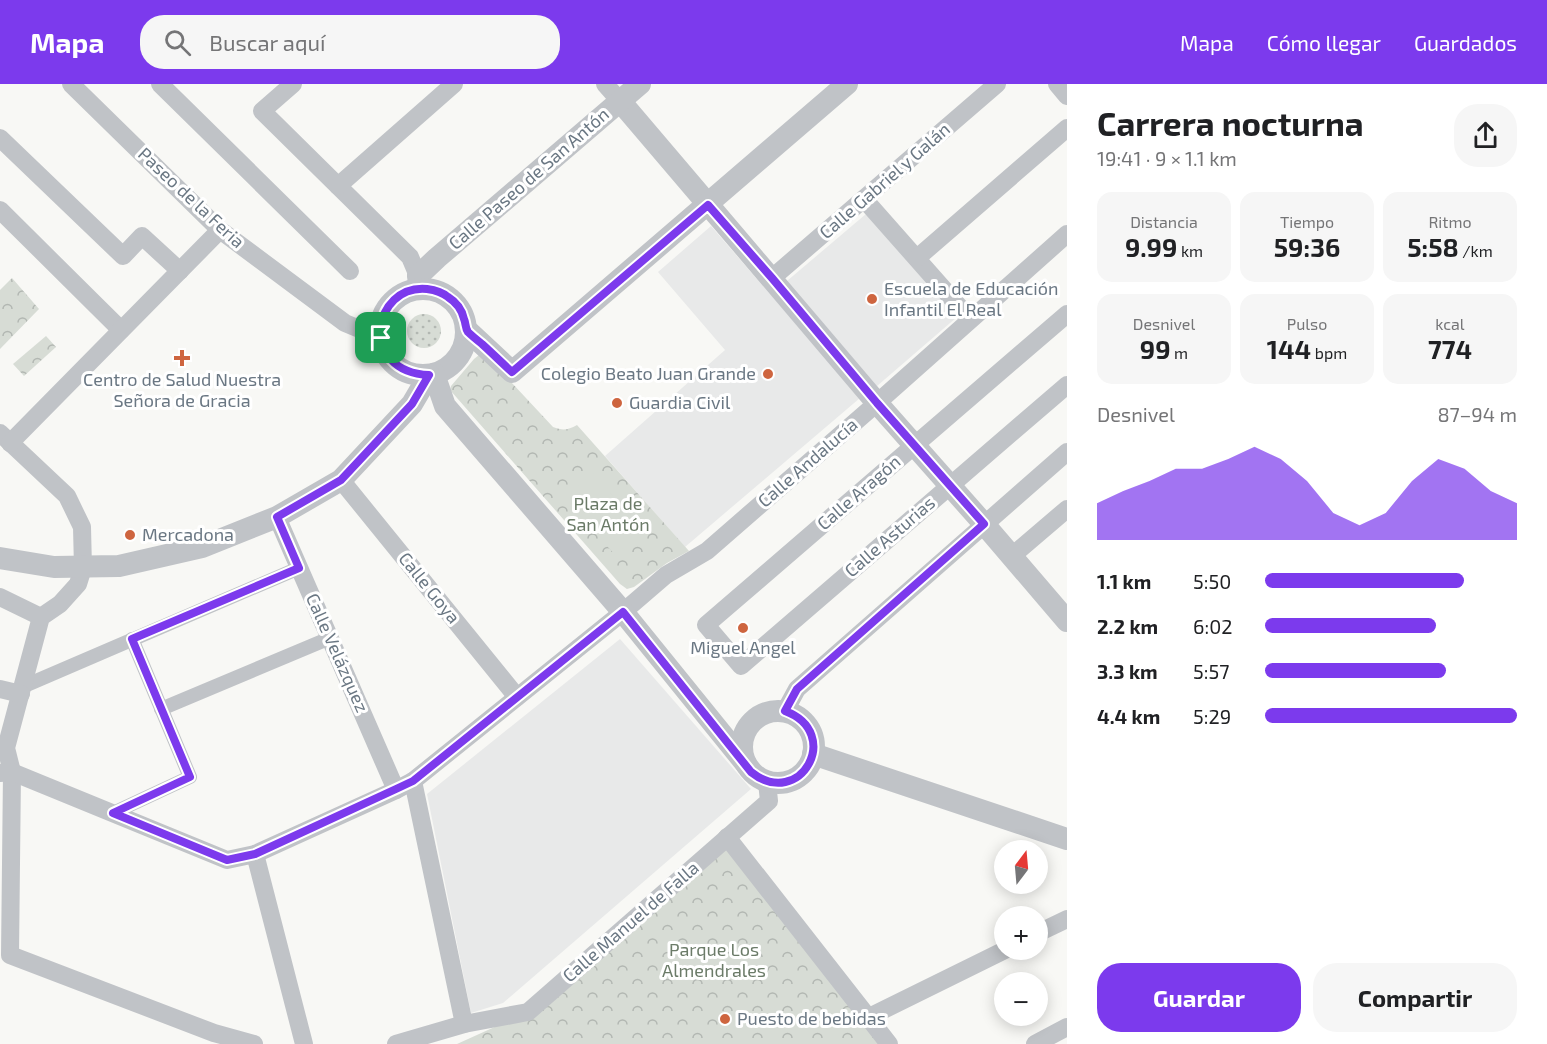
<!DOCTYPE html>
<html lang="es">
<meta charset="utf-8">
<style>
:root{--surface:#fff;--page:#f6f6f6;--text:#202124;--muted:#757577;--accent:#7c3aed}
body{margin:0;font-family:"Exo 2",sans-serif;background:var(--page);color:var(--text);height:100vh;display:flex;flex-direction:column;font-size:22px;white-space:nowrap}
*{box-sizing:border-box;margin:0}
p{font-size:20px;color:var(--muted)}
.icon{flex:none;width:33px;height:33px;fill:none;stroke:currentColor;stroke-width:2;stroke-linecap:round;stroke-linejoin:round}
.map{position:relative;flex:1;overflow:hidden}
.drawer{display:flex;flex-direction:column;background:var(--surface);width:480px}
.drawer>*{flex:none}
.needle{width:39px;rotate:16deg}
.controls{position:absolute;left:994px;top:756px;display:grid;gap:12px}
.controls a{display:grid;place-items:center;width:54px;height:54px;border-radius:50%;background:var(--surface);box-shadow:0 3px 15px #0003;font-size:30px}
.pin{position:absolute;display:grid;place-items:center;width:51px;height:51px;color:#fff;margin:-26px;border-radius:12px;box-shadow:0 3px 9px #0006}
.round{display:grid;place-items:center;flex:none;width:63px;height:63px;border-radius:24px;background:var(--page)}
.headline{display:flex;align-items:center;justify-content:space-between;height:102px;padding:0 30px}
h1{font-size:33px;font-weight:700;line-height:45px}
.stats{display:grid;grid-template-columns:repeat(3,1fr);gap:9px;height:102px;padding:6px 30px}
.stats div{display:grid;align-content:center;border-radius:15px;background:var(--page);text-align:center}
.stats b{font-size:26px;font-weight:700}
.stats small{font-size:16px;font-weight:400}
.stats p{font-size:16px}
.chart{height:168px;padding:12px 30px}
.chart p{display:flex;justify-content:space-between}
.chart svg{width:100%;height:108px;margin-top:6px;fill:var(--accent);opacity:.7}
.button{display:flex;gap:12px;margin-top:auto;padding:12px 30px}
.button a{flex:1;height:69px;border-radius:24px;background:var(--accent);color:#fff;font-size:24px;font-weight:700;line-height:69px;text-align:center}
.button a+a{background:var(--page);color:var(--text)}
ul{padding:0 30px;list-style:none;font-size:20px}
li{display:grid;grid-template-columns:96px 72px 1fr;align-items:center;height:45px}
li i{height:15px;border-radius:8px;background:var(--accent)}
header{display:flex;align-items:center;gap:36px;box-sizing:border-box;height:84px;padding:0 30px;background:var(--accent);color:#fff}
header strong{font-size:28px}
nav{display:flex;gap:33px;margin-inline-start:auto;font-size:21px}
.search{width:420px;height:54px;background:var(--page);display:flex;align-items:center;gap:15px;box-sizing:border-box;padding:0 21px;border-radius:24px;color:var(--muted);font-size:22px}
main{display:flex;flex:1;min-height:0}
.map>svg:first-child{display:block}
.built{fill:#e8e9e9}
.grass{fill:url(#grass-dots)}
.park{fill:url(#park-crowns)}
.pitch{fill:#d7dcd5}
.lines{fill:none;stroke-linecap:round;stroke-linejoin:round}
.pedestrian{stroke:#c0c3c7;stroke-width:14}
.minor{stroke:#c0c3c7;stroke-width:18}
.tertiary{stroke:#c0c3c7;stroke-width:22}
.route-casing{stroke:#fff;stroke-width:12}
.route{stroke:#7c3aed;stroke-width:8}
.poi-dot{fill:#ce653f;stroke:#fff;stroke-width:2}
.labels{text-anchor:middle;stroke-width:6;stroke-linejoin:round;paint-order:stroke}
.street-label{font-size:18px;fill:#6a7783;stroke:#fff}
.poi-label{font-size:18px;fill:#6a7783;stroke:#fff;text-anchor:start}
.park-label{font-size:18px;fill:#6b7b68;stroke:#fff}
</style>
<header>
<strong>Mapa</strong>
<div class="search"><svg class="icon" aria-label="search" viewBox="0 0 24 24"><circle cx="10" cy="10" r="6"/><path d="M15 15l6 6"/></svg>Buscar aquí</div>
<nav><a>Mapa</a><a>Cómo llegar</a><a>Guardados</a></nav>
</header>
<main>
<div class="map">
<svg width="1067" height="960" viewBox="0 0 1067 960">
<defs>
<pattern id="grass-dots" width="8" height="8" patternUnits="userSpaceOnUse" patternTransform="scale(1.5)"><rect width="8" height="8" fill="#d7dcd5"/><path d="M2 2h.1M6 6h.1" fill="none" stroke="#b2b7b2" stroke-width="1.8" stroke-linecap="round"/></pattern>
<pattern id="park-crowns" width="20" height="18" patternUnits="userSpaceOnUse" patternTransform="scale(1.5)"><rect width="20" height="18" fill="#d7dcd5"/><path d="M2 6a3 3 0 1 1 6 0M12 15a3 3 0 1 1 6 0" fill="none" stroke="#b2b7b2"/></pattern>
</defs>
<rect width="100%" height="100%" fill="#f8f8f5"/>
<!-- built -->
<g class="built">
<path d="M866,130L957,233L877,302L787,197Z"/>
<path d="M711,142L860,314L685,463L605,372L725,266L658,188Z"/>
<path d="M620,555L751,705L503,919L471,929L427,710Z"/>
</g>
<!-- grass -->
<circle class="grass" cx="424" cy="247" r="17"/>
<!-- park -->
<g class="park">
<path d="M12,194L39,225L0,265V206Z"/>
<path d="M46,252L56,263L24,292L13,280Z"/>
<path d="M479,271L499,285L553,343C563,347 568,346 577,341L689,467L667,479L634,503L627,505L620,500L450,306L451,302L474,275Z"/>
<path d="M727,753L879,960H457L528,928Z"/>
</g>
<!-- pitch -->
<path class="pitch" d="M593,389L644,446L615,471L564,414Z"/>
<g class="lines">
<!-- pedestrian -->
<g class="pedestrian">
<path d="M22,603L299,484"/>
<path d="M161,625L330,554"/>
<path d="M113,729L190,693L132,555"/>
</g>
<!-- minor -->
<g class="minor">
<path d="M71,0L220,146L345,239L381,254"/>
<path d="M160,0L350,187"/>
<path d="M293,0L262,27L410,173L418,192"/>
<path d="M605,0L620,17"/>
<path d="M1057,0L1067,12"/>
<path d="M0,54L123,172L142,152L180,187"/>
<path d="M338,102L454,0"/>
<path d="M864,115L970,235"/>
<path d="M0,126L121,246"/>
<path d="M917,174L1067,44"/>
<path d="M772,194L997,0"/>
<path d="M1067,230L706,541L741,582L1067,301"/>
<path d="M0,349L67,412L82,443L83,484L78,500L60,520L41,533L6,664L12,688L10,871L214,949L254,960"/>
<path d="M10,359L220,146"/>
<path d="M341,396L517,613"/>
<path d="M277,433L396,706"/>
<path d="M1012,472L1067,425"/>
<path d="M0,513L41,533"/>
<path d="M0,605L21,610"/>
<path d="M785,627L797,605L1067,368"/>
<path d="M0,689L12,688L227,776L255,770L396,706L413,697L623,528L666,491L707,467L877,319L1067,150"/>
<path d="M413,697L464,940"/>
<path d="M727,753L889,960"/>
<path d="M255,770L304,960"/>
<path d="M1038,849L1067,835"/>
<path d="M869,933L1005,866"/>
<path d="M396,960L464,940L528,928L769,717L767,698"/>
<path d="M1035,960L1067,943"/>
</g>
<!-- tertiary -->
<g class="tertiary">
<path d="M620,17L877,319L984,440L1067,537"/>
<path d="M420,205L418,192L437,174L640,0"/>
<circle cx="423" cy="248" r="43"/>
<path d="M467,246L512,288L847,0"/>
<path d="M434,290L445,322L623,528L746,680"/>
<path d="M0,474L54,483L119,482L202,463L277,433L341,396L412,320L429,291"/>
<circle cx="778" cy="663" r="36"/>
<path d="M813,670L1067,755"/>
</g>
</g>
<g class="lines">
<defs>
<path id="route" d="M708,121L772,194L877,319L984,440L797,605L785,627C844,649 800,727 751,688L623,528L413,697L396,705L255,770L227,776L113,729L190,693L132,555L299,484L277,433L341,396L412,320L429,291C358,288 372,200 427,205C434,206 442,208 448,213C456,218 462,226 464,235C466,239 465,244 468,248C472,252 477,256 482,260C492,269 502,279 512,288Z"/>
</defs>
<!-- route casing -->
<use href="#route" class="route-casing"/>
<!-- route -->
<use href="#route" class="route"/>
</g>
<!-- markers -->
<g class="poi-dot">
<circle cx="872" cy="215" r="6"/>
<path d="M179 265h6v6h6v6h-6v6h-6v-6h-6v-6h6z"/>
<circle cx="768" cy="290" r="6"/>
<circle cx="617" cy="319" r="6"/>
<circle cx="130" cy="451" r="6"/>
<circle cx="743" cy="544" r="6"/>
<circle cx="725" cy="935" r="6"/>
</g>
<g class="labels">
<!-- street labels -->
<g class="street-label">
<text transform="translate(529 95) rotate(-41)" y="6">Calle Paseo de San Antón</text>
<text transform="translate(885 97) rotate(-41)" y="6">Calle Gabriel y Galán</text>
<text transform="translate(191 114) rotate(43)" y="6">Paseo de la Feria</text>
<text transform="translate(808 379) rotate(-41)" y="6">Calle Andalucía</text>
<text transform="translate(859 409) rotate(-41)" y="6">Calle Aragón</text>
<text transform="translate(890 453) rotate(-41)" y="6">Calle Asturias</text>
<text transform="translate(429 504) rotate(51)" y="6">Calle Goya</text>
<text transform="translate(337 569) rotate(66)" y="6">Calle Velázquez</text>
<text transform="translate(631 838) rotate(-41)" y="6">Calle Manuel de Falla</text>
</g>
<!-- poi labels -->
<g class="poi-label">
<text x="884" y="211">Escuela de Educación<tspan x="884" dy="21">Infantil El Real</tspan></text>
<text x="756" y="296" text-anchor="end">Colegio Beato Juan Grande</text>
<text x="182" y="302" text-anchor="middle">Centro de Salud Nuestra<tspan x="182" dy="21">Señora de Gracia</tspan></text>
<text x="629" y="325">Guardia Civil</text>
<text x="142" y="457">Mercadona</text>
<text x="743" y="570" text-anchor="middle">Miguel Angel</text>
<text x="737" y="941">Puesto de bebidas</text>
</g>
<!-- park labels -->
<g class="park-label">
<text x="608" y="426">Plaza de<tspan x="608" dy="21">San Antón</tspan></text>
<text x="714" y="872">Parque Los<tspan x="714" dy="21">Almendrales</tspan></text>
</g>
</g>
</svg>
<div class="controls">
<a><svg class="needle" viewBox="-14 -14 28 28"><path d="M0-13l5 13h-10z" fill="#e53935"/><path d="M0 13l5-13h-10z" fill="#757577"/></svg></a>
<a>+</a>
<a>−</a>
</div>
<div class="pin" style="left:381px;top:254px;background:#1e9e55"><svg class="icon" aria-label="arrive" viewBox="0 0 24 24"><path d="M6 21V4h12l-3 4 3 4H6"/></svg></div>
</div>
<section class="drawer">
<div class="headline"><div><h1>Carrera nocturna</h1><p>19:41 · 9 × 1.1 km</p></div><a class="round"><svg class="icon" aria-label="share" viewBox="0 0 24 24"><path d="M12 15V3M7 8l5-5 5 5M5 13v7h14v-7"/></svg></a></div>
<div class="stats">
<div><p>Distancia</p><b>9.99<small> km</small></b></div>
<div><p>Tiempo</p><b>59:36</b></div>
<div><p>Ritmo</p><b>5:58<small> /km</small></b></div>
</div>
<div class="stats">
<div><p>Desnivel</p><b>99<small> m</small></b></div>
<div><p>Pulso</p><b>144<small> bpm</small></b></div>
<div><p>kcal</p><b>774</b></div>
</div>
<div class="chart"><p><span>Desnivel</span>87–94 m</p>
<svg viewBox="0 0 160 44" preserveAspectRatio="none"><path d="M0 44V29L10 24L20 20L30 15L40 15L50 11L60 6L70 11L80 20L90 33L100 38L110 33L120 20L130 11L140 15L150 24L160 29V44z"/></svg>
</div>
<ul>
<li><b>1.1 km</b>5:50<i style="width:79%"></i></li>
<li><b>2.2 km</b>6:02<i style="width:68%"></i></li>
<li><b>3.3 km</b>5:57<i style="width:72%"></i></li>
<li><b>4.4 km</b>5:29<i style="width:100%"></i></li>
</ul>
<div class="button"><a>Guardar</a><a>Compartir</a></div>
</section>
</main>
